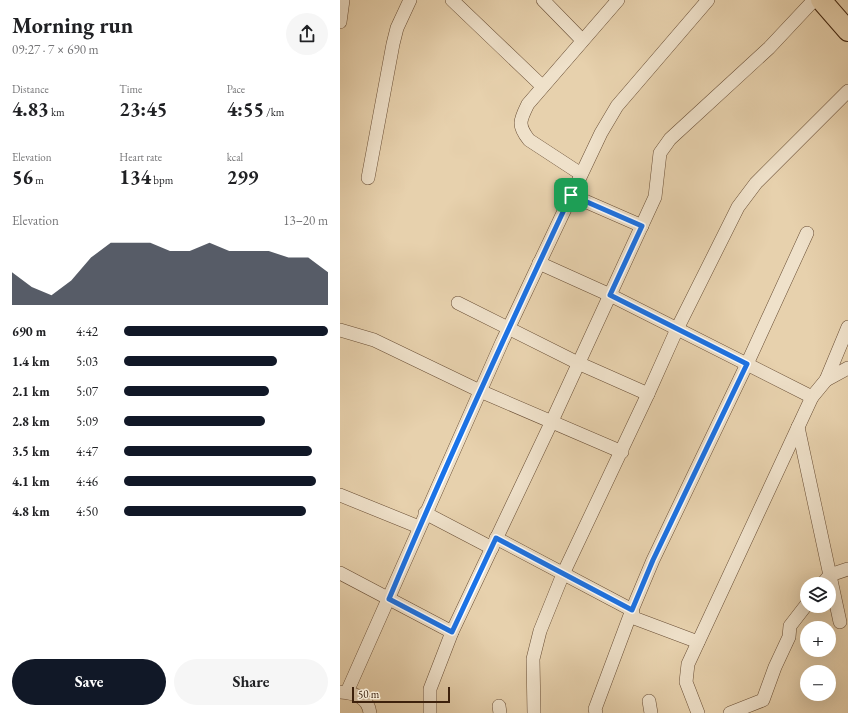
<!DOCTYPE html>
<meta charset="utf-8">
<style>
:root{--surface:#fff;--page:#f6f6f6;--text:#202124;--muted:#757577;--accent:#111827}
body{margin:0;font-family:"EB Garamond",serif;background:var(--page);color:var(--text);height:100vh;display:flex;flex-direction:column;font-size:15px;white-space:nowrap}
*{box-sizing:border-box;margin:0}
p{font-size:13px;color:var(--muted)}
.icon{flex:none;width:22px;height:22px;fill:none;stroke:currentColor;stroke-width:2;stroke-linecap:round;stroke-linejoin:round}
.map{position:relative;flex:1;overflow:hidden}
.drawer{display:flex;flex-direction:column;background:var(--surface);width:340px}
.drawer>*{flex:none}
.buttons{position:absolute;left:460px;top:577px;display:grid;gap:8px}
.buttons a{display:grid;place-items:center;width:36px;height:36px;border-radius:50%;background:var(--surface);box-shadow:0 4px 16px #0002;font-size:20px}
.scale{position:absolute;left:12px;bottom:10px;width:98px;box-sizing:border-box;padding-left:4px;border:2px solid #3d210c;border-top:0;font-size:11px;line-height:14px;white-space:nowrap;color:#3d210c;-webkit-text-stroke:3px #efe1ca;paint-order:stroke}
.pin{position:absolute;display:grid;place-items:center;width:34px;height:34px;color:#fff;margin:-17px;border-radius:8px;box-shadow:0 2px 6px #0006}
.round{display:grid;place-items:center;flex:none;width:42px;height:42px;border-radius:21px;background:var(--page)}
.head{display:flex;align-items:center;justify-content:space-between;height:68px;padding:0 12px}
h1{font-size:22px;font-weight:700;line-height:30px}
.metrics{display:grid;grid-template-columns:repeat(3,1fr);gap:6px;height:68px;padding:4px 12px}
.metrics div{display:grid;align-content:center}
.metrics b{font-size:20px;font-weight:700}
.metrics small{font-size:11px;font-weight:400}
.metrics p{font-size:11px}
.chart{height:112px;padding:8px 12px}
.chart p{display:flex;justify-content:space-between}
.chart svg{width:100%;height:72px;margin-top:4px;fill:var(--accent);opacity:.7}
.action{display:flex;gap:8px;margin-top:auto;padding:8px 12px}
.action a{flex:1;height:46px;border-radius:24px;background:var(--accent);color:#fff;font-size:16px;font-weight:700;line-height:46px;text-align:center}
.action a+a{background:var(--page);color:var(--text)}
ul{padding:0 12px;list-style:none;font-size:13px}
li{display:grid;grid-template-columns:64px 48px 1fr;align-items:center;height:30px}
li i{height:10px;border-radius:5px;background:var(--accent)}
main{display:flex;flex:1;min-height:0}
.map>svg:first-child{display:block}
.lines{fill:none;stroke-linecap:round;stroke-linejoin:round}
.minor-casing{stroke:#684d34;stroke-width:14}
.primary-casing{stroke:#3d210c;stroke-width:22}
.minor{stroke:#efe1ca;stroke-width:13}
.primary{stroke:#e7d1ad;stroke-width:20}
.route-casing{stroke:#fff;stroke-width:8}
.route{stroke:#1a73e8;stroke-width:5}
</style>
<main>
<section class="drawer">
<div class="head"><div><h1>Morning run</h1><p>09:27 · 7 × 690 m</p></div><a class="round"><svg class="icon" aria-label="share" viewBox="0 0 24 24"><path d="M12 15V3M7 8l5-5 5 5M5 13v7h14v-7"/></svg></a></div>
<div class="metrics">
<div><p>Distance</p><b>4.83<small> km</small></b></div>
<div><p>Time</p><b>23:45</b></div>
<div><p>Pace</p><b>4:55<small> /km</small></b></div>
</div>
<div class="metrics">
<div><p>Elevation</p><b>56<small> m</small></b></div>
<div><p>Heart rate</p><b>134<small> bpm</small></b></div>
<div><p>kcal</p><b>299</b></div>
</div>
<div class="chart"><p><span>Elevation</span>13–20 m</p>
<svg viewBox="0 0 160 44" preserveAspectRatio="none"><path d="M0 44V24L10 33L20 38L30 29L40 15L50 6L60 6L70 6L80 11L90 11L100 6L110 11L120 11L130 11L140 15L150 15L160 24V44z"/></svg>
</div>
<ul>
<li><b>690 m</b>4:42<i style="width:100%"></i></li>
<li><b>1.4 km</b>5:03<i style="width:75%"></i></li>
<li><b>2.1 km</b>5:07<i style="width:71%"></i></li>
<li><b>2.8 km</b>5:09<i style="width:69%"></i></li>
<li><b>3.5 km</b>4:47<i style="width:92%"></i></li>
<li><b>4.1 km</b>4:46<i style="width:94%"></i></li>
<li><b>4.8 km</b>4:50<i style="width:89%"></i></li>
</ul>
<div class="action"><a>Save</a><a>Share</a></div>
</section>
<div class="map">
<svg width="508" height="713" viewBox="0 0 508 713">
<rect width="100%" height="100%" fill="#e7d1ad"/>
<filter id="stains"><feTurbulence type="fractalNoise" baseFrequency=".005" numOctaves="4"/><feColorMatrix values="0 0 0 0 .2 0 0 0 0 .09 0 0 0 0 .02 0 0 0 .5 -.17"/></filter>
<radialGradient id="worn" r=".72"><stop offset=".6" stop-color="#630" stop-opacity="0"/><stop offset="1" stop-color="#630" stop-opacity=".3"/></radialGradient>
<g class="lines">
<defs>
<g id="minor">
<path d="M112,0L202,86"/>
<path d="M203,0L242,40"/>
<path d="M0,22L3,0"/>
<path d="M241,174L189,140C177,125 180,120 188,104L278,0"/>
<path d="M28,178L53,44L57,28L70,0"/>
<path d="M231,195L302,226"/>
<path d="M199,263L270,295L472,397"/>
<path d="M118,303L238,363L308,394"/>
<path d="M0,330L34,340L140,391L282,452"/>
<path d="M486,380L508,327"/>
<path d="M458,427L500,622"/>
<path d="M0,495L79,527"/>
<path d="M85,513L152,548"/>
<path d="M156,538L292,610L294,618L358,642"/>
<path d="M0,573L112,632"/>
<path d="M484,582L490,575L508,569"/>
<path d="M0,692C15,693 28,697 30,713"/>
<path d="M7,692L162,342L261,133L277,106L368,0"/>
<path d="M309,701L311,713"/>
<path d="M159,706L160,713"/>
<path d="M90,713V689L112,632L212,421L315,197L320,153L330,139L429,48L474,0"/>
<path d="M194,713L193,659L200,631L223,574L308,394L337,329L398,207L416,183L508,91"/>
<path d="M256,713L255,709L292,610L313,560L407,364L467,233"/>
<path d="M358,713L346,682L348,664L472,397L486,380L508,368"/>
<path d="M390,713L423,700L435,667L449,637L450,626L467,604"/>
</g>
<path id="primary" d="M481,0L508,31"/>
</defs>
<!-- minor casing -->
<use href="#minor" class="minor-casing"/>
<!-- primary casing -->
<use href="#primary" class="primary-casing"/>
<!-- minor -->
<use href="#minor" class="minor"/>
<!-- primary -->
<use href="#primary" class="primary"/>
</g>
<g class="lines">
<defs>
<path id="route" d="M231,195L302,226L270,295L407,364L313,560L292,610L156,538L112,632L49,599C106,463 168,329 231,195Z"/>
</defs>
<!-- route casing -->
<use href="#route" class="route-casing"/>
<!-- route -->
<use href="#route" class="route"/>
</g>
<rect width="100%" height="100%" filter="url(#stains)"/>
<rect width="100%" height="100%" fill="url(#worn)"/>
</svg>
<div class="buttons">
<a><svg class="icon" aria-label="layers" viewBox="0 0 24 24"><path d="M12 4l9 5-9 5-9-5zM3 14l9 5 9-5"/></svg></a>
<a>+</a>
<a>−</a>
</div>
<div class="scale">50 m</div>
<div class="pin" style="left:231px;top:195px;background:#1e9e55"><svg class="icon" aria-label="arrive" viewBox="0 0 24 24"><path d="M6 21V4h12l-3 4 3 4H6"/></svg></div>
</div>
</main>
